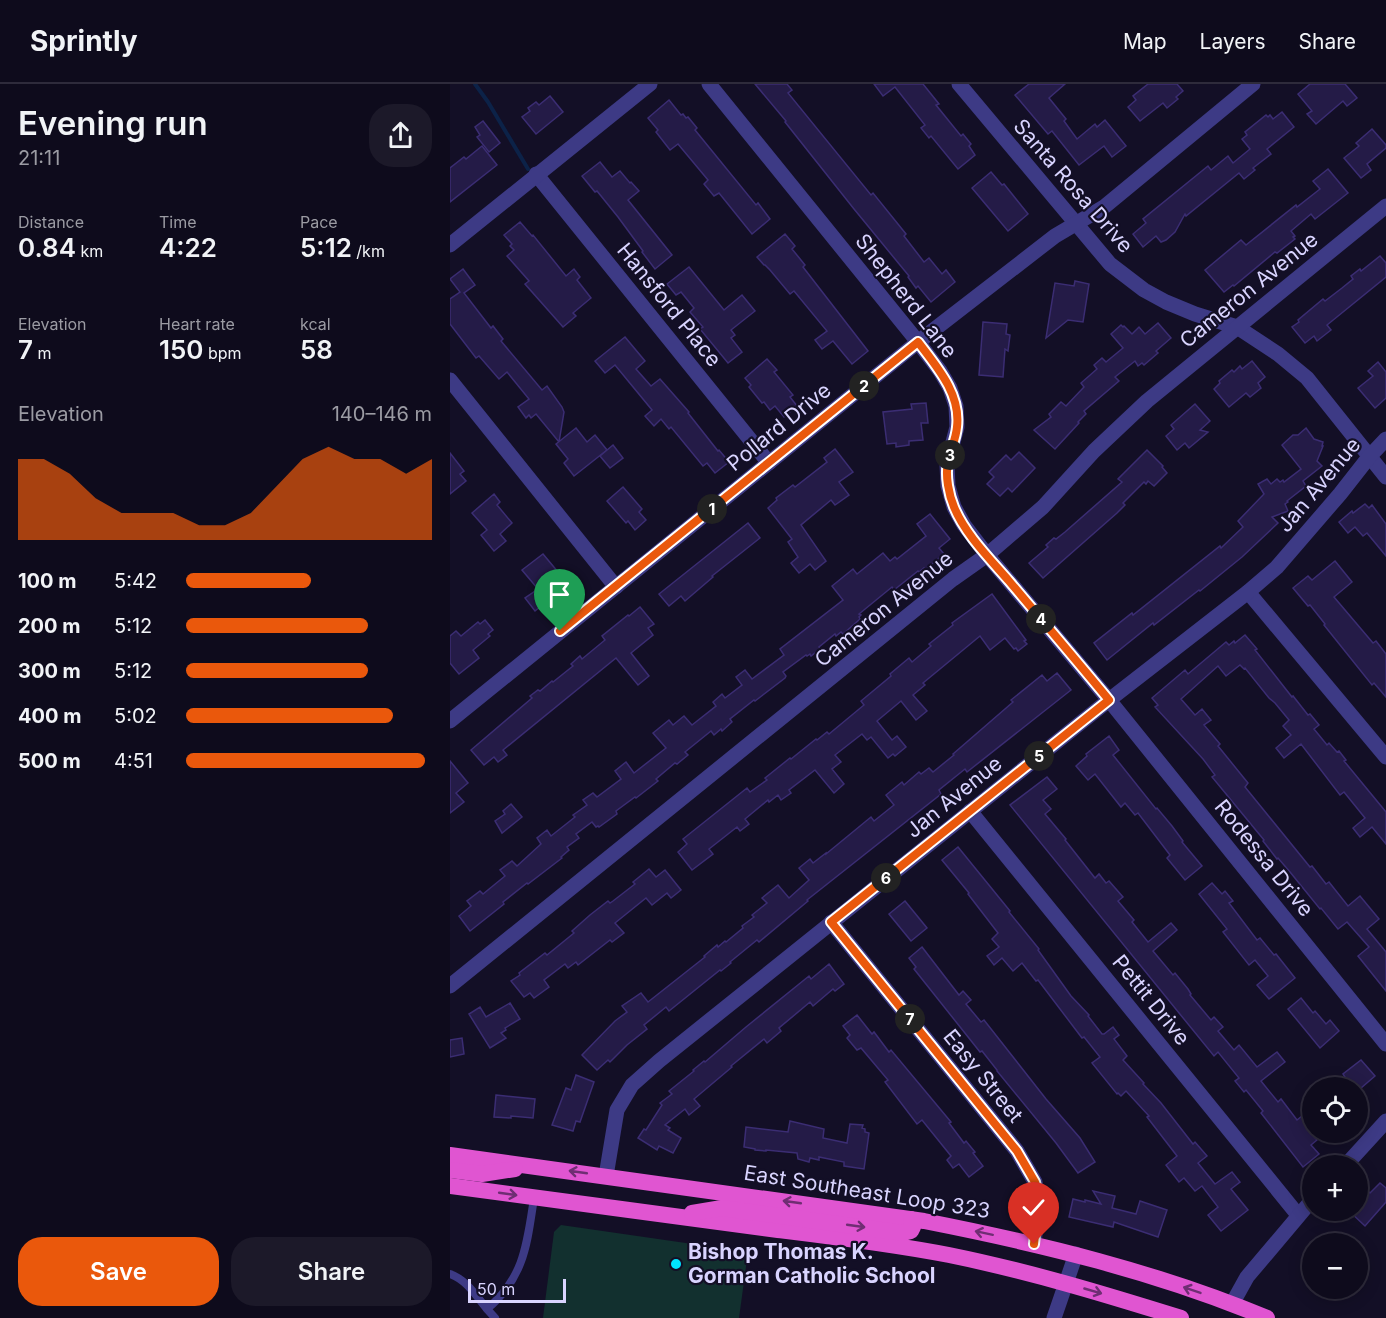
<!DOCTYPE html>
<meta charset="utf-8">
<style>
:root{--surface:#0e0b1c;--page:#1c1929;--text:#f1f3f6;--muted:#9b9ba3;--line:#2e2b3b;--accent:#ea580c}
body{margin:0;font-family:Inter,sans-serif;background:var(--page);color:var(--text);height:100vh;display:flex;flex-direction:column;font-size:22px;white-space:nowrap}
*{box-sizing:border-box;margin:0}
p{font-size:20px;color:var(--muted)}
.icon{flex:none;width:33px;height:33px;fill:none;stroke:currentColor;stroke-width:2;stroke-linecap:round;stroke-linejoin:round}
.map{position:relative;flex:1;overflow:hidden}
.side{display:flex;flex-direction:column;background:var(--surface);width:450px}
.side>*{flex:none}
.tools{position:absolute;left:852px;top:993px;display:grid;gap:12px}
.tools a{display:grid;place-items:center;width:66px;height:66px;border-radius:50%;background:var(--surface);box-shadow:0 3px 15px #0003,0 0 0 2px var(--line);font-size:30px}
.scale{position:absolute;left:18px;bottom:15px;width:98px;box-sizing:border-box;padding-left:6px;border:3px solid #d9d4ff;border-top:0;font-size:16px;line-height:21px;white-space:nowrap;color:#d9d4ff;-webkit-text-stroke:4px #130f26;paint-order:stroke}
.pin{position:absolute;display:grid;place-items:center;width:51px;height:51px;color:#fff;margin:-62px -26px;border-radius:50% 50% 50% 0;rotate:-45deg;box-shadow:0 0 6px #0007}
.pin .icon{rotate:45deg}
.km{position:absolute;width:30px;height:30px;margin:-15px;border-radius:50%;background:#222;color:#fff;font-size:16px;line-height:30px;text-align:center}
.round{display:grid;place-items:center;flex:none;width:63px;height:63px;border-radius:24px;background:var(--page)}
.head{display:flex;align-items:center;justify-content:space-between;height:102px;padding:0 18px}
h1{font-size:33px;font-weight:600;line-height:45px}
.metrics{display:grid;grid-template-columns:repeat(3,1fr);gap:9px;height:102px;padding:6px 18px}
.metrics div{display:grid;align-content:center}
.metrics b{font-size:26px;font-weight:600}
.metrics small{font-size:16px;font-weight:400}
.metrics p{font-size:16px}
.chart{height:168px;padding:12px 18px}
.chart p{display:flex;justify-content:space-between}
.chart svg{width:100%;height:108px;margin-top:6px;fill:var(--accent);opacity:.7}
.button{display:flex;gap:12px;margin-top:auto;padding:12px 18px}
.button a{flex:1;height:69px;border-radius:24px;background:var(--accent);color:#fff;font-size:24px;font-weight:600;line-height:69px;text-align:center}
.button a+a{background:var(--page);color:var(--text)}
ul{padding:0 18px;list-style:none;font-size:20px}
li{display:grid;grid-template-columns:96px 72px 1fr;align-items:center;height:45px}
li i{height:15px;border-radius:8px;background:var(--accent)}
header{display:flex;align-items:center;gap:36px;box-sizing:border-box;height:84px;padding:0 30px;background:var(--surface);border-bottom:2px solid var(--line)}
header strong{font-size:28px}
nav{display:flex;gap:33px;margin-inline-start:auto;font-size:21px}
main{display:flex;flex:1;min-height:0}
.map>svg:first-child{display:block}
.green{fill:#12302f}
.lines{fill:none;stroke-linecap:round;stroke-linejoin:round}
.stream{stroke:#0c2248;stroke-width:4}
.building{fill:#241b47;stroke:#3b2d73;stroke-width:1.5}
.service{stroke:#3d3a85;stroke-width:8}
.minor{stroke:#3d3a85;stroke-width:15}
.trunk{stroke:#e055d1;stroke-width:16}
.oneway{stroke:#6f2e73}
.route-casing{stroke:#fff;stroke-width:12}
.route{stroke:#ea580c;stroke-width:8}
.poi-dot{fill:#00e5ff;stroke:#130f26;stroke-width:2}
.labels{text-anchor:middle;stroke-width:4.5;stroke-linejoin:round;paint-order:stroke}
.street-label{font-size:21px;fill:#d9d4ff;stroke:#130f26}
.poi-label{font-size:21px;font-weight:bold;fill:#d9d4ff;stroke:#130f26;text-anchor:start}
</style>
<header>
<strong>Sprintly</strong>
<nav><a>Map</a><a>Layers</a><a>Share</a></nav>
</header>
<main>
<section class="side">
<div class="head"><div><h1>Evening run</h1><p>21:11</p></div><a class="round"><svg class="icon" aria-label="share" viewBox="0 0 24 24"><path d="M12 15V3M7 8l5-5 5 5M5 13v7h14v-7"/></svg></a></div>
<div class="metrics">
<div><p>Distance</p><b>0.84<small> km</small></b></div>
<div><p>Time</p><b>4:22</b></div>
<div><p>Pace</p><b>5:12<small> /km</small></b></div>
</div>
<div class="metrics">
<div><p>Elevation</p><b>7<small> m</small></b></div>
<div><p>Heart rate</p><b>150<small> bpm</small></b></div>
<div><p>kcal</p><b>58</b></div>
</div>
<div class="chart"><p><span>Elevation</span>140–146 m</p>
<svg viewBox="0 0 160 44" preserveAspectRatio="none"><path d="M0 44V11L10 11L20 17L30 27L40 33L50 33L60 33L70 38L80 38L90 33L100 22L110 11L120 6L130 11L140 11L150 17L160 11V44z"/></svg>
</div>
<ul>
<li><b>100 m</b>5:42<i style="width:51%"></i></li>
<li><b>200 m</b>5:12<i style="width:74%"></i></li>
<li><b>300 m</b>5:12<i style="width:74%"></i></li>
<li><b>400 m</b>5:02<i style="width:84%"></i></li>
<li><b>500 m</b>4:51<i style="width:97%"></i></li>
</ul>
<div class="button"><a>Save</a><a>Share</a></div>
</section>
<div class="map">
<svg width="936" height="1234" viewBox="0 0 936 1234">
<rect width="100%" height="100%" fill="#130f26"/>
<!-- green -->
<path class="green" d="M111,1141L298,1168L289,1234H93L104,1148Z"/>
<g class="lines">
<!-- stream -->
<path class="stream" d="M25,0L38,18L78,85"/>
</g>
<!-- building -->
<g class="building">
<path d="M305,0H337L342,6L338,9L421,111L423,109L456,150L454,152L474,178L479,174L492,190L496,186L505,198L481,218L468,202L466,204L458,193L459,192L404,125L335,38L336,37Z"/>
<path d="M424,0H473L489,20L486,21L511,52L513,50L521,60L519,62L525,71L508,85L481,52L479,54L471,44L475,41L445,3L433,12Z"/>
<path d="M579,0H615L599,14L616,35L614,37L627,55L645,40L647,43L655,36L676,62L662,73L654,62L629,81L602,47L598,50L565,11Z"/>
<path d="M698,0H727L733,7L726,13L728,15L717,24L713,19L690,37L678,23L686,16L683,12Z"/>
<path d="M860,0H895L907,14L897,22L893,17L866,40L857,30L862,27L848,10Z"/>
<path d="M100,12L113,28L86,50L72,33L80,27L78,24L86,18L89,21Z"/>
<path d="M219,16L231,31L233,30L236,34L238,33L247,44L245,46L306,121L308,119L320,135L302,150L269,109L264,112L254,100L258,96L228,60L220,66L206,48L208,46L198,34Z"/>
<path d="M832,28L844,43L817,65L821,70L803,84L805,86L794,95L789,89L736,132L735,130L725,148L716,156L711,158L706,152L693,163L683,150L696,139L693,135L758,82L761,86L778,72L783,79L800,65L792,55L797,51L795,48L816,31L818,33L820,31L823,35Z"/>
<path d="M33,37L50,59L39,68L27,53L30,51L25,43Z"/>
<path d="M922,45L936,61V64L917,80L921,86L911,94L894,74L909,62L906,59Z"/>
<path d="M32,62L47,81L0,118V84L14,73L16,75Z"/>
<path d="M150,78L162,93L170,87L180,99L181,98L189,107L178,116L222,171L205,185L192,168L193,167L168,133L147,107L145,108L132,92Z"/>
<path d="M878,85L898,109L865,135L861,130L841,147L845,152L843,153L845,155L827,169L825,168L784,202L783,201L774,208L755,186L791,156L796,161L846,121L847,123L870,105L863,97Z"/>
<path d="M541,88L552,101L554,100L578,130L558,147L522,104Z"/>
<path d="M70,138L82,152L83,151L116,192L124,185L130,193L127,196L141,214L123,229L126,232L113,243L75,200L79,197L57,172L64,166L60,162L62,160L54,151Z"/>
<path d="M335,150L345,162L342,165L355,181L353,183L418,267L402,280L383,257L372,265L365,256L377,247L344,207L340,210L320,186L315,181H314L307,173Z"/>
<path d="M930,172L936,179V193L877,241L881,246L867,257L864,252L855,259L842,243L849,238L848,236L873,215L875,217L892,204L903,195L901,192L910,185L911,187Z"/>
<path d="M239,183L274,226L292,211L305,227L281,246L285,251L281,254L292,268L278,279L250,245L253,243L240,228L244,224L231,208L226,211L217,200Z"/>
<path d="M13,185L25,201L14,209L41,244L43,242L53,255L51,257L92,306L97,302L112,323L114,328L109,358L86,330L81,334L79,331L76,334L68,323L79,315L57,288L49,295L29,272L26,274L0,240V215L10,208L0,195Z"/>
<path d="M625,197L639,200L633,238L618,236L596,254L605,199L624,202Z"/>
<path d="M533,238L557,240L556,250L560,251L558,267L555,265L553,293L529,291Z"/>
<path d="M708,239L721,254L706,267L708,269L694,281L692,279L688,282L685,277L665,293L669,297L634,327L636,330L628,338L629,339L605,365L584,346L601,333L599,330L611,318L616,322L634,303L631,299L647,285L644,281L652,274L656,278L673,264L661,250L671,241L673,243L674,242L682,250L689,243L695,250Z"/>
<path d="M175,253L195,277L186,285L201,302L210,295L239,328L238,329L268,367L269,366L279,378L265,389L257,379L253,382L221,343L219,345L211,335L204,342L195,332L202,326L165,281L155,289L145,277Z"/>
<path d="M317,275L327,286L324,288L343,311L340,313L347,322L334,333L325,322L320,326L314,318L312,319L299,303L301,301L295,294Z"/>
<path d="M802,277L815,293L808,299L811,304L800,313L796,309L779,323L764,305L770,299L769,297L782,286L784,288L790,282L792,285Z"/>
<path d="M928,278L936,288V314L925,324L908,304L923,292L918,287Z"/>
<path d="M476,319L478,339H471L473,356L459,357V361L446,363V359L437,360L433,328L462,325L461,320Z"/>
<path d="M745,320L760,337L750,346L758,348L739,364L735,359L727,366L716,352L724,345L721,341Z"/>
<path d="M126,344L137,358L145,351L157,366L124,392L114,379L118,375L106,360Z"/>
<path d="M856,344L864,355L873,358L872,362H873L867,377L872,382L853,397L856,402L837,417L838,418L835,420L838,427L822,433L828,439L792,473L750,507L749,506L704,541L703,539L657,576L644,559L682,529L683,531L770,462L771,464L793,443L788,437L814,410L808,400L817,395L821,400L827,395L830,398L833,396L834,398L851,385L832,361L843,351H848Z"/>
<path d="M163,361L173,374L160,384L150,372Z"/>
<path d="M385,365L403,388L389,398L399,411L385,421L381,416L351,441L376,477L365,486L360,480L349,489L341,479L348,473L338,458L342,455L318,424L327,416L326,414L343,401L345,403L377,378L374,374Z"/>
<path d="M697,366L713,382L712,383L717,389L704,402L698,397L696,400L694,398L673,419L675,421L667,429L593,494L579,479L598,463L596,461L604,454L606,455L615,448L672,398L668,395Z"/>
<path d="M569,368L585,384L562,408L558,404L550,412L537,400L544,393L539,388L556,371L561,376Z"/>
<path d="M0,369L14,387L10,390L16,397L0,410Z"/>
<path d="M173,403L192,425L189,428L196,436L185,446L178,437L176,439L157,417Z"/>
<path d="M44,410L50,418L47,421L62,439L50,450L56,457L44,467L31,451L37,446L22,429Z"/>
<path d="M915,420L919,424L922,421L936,440V472L917,449L913,452L905,443L898,449L889,438L902,427L903,429Z"/>
<path d="M480,430L500,455L489,464L494,470L475,486L474,484L469,488L468,487L444,506L442,503L409,530L411,531L409,533L410,535L393,550L391,548L386,552L385,550L369,563L370,565L361,572L360,570L357,572L356,571L333,588L336,592L335,594L305,617L304,616L280,635L282,638L272,647L271,645L264,651L261,647L235,668L238,671L227,680L225,679L206,695L208,697L186,714L185,713L166,727L167,730L149,743L148,742L146,743L142,738L126,750L129,754L117,763L119,766L111,773L112,774L78,800L77,799L53,818L54,820L20,847L9,832L21,822L17,817L30,807L33,810L55,792L50,786L62,777L67,782L91,760L87,754L97,746L101,752L125,733L123,731L137,721L133,716L143,709L147,713L171,695L165,687L176,678L184,689L216,664L203,649L219,636L223,641L234,632L242,641L266,622L263,618L272,610L275,614L292,601L286,593L295,586L302,595L334,571L330,565L393,516L382,502L403,485L407,490L433,469L440,477L445,473L447,475L476,452L467,440Z"/>
<path d="M298,439L310,454L262,492L263,493L235,517L231,512L219,522L209,510Z"/>
<path d="M93,470L118,500L85,527L75,514L88,505L72,486Z"/>
<path d="M885,477L902,498L884,513L923,559L926,557L936,570V613L924,599L922,601L874,541L875,540L860,521L858,522L843,504L858,492L862,496Z"/>
<path d="M542,510L576,556L574,557L577,560L568,567L566,564L564,565L555,554L540,566L530,552L473,599L475,601L463,611L477,627L466,636L451,617L427,637L442,656L447,652L456,663L445,672L443,670L438,674L421,653L417,656L412,650L385,671L391,678L382,685L394,700L384,709L365,686L339,706L341,709L331,716L328,711L319,718L318,716L295,735L299,740L290,747L287,743L259,765L263,770L242,786L228,768L237,760L233,755L297,704L300,708L317,696L315,694L340,674L341,675L366,655L367,656L377,648L379,650L414,621L411,617L441,592L440,590L459,574L462,578L481,562L479,560L503,541L502,539Z"/>
<path d="M190,523L204,540L198,544L203,551L181,569L199,592L188,601L166,574L53,666L57,671L48,678L44,673L34,681L21,666L82,614L80,612L88,606L90,607L102,597L103,598L123,582L121,580L130,572L132,575L155,556L152,552L178,531L179,532Z"/>
<path d="M35,536L43,546L38,550L40,552L23,566L29,574L9,590L0,579V552L6,547L11,552L28,538L30,540Z"/>
<path d="M795,551L807,565L805,566L842,613L843,612L858,631L860,630L869,641L864,645L877,661L879,659L887,668L889,667L896,676L894,677L936,728V760L922,743L910,753L903,744L915,734L894,708L890,711L851,660L834,674L826,664L841,651L833,642L839,636L825,619L819,614L795,584L794,585L790,581L776,592L768,582L731,615L745,631L752,625L761,636L754,641L770,660L768,662L798,699L795,703L860,783L862,782L876,800L879,798L898,822L910,812L929,835L917,845L936,868V907L908,872L919,863L897,838L888,845L871,824L870,825L840,788L828,774L827,775L813,757L814,756L762,693L765,691L753,675L705,623L708,621L702,614L735,586L738,590L776,558L779,561L784,557L785,559Z"/>
<path d="M607,589L621,606L517,688L515,685L489,706L491,710L357,816L358,817L309,858L307,856L280,878L281,879L271,887L270,886L219,927L216,923L194,941L197,945L177,961L160,978L158,976L147,986L132,971L165,937L177,928L172,922L191,909L198,918L255,873L254,872L267,861L268,863L275,857L276,858L293,844L292,842L304,833L302,831L317,819L312,814L328,801L339,814L359,796L349,784L360,775L363,779L376,769V770L421,733L424,737L444,721L436,711L452,698L454,701L469,688L471,690L479,684L483,688L504,671L503,670L563,618L561,616L592,591L597,597Z"/>
<path d="M659,652L669,666L663,671L706,725L707,724L722,742L733,757L732,758L752,782L735,796L717,774L720,771L688,729L685,731L675,719L671,723L645,690L638,696L626,682L637,672L636,670Z"/>
<path d="M0,677L18,699L6,709L14,718L0,729Z"/>
<path d="M597,693L607,705L593,716L601,725L595,730L616,755L615,756L645,794L649,790L656,799L659,797L673,813L668,817L684,836L682,838L698,858L721,839L727,846L703,867L723,891L725,889L738,905L741,910L740,911L761,936L764,933L773,943L768,947L784,966L789,961L807,983L827,968L835,978L811,997L828,1018L831,1015L847,1036L862,1024V1050L867,1056L861,1061L869,1070L853,1083L811,1029L813,1027L796,1006L794,1008L785,997L789,994L768,968L764,972L560,721Z"/>
<path d="M61,720L72,733L52,749L45,737L55,730L53,727Z"/>
<path d="M508,763L560,827L559,828L589,865L588,866L621,912L639,931L638,932L652,950H654L663,943L669,951L664,955L677,972L673,976L694,999L693,1000L711,1019L743,1060L745,1058L757,1072L748,1079L765,1100L782,1088L790,1098L781,1105L798,1126L771,1147L758,1131L768,1123L752,1102L745,1107L734,1094L729,1098L716,1081L727,1072L697,1033L699,1032L676,1007L671,1012L668,1009L667,1010L642,979L650,973L634,953L632,954L588,896L586,897L572,879L563,887L552,874L544,881L537,872L549,863L542,855L548,849L518,810L519,809L492,776Z"/>
<path d="M199,785L206,793L215,786L231,806L221,814L217,809L202,821L196,814L165,839L174,849L162,858L160,856L128,881L126,878L118,884L115,880L94,896L99,903L84,914L80,909L74,913L61,897L70,891L69,889L95,869L97,871L124,849L122,847L140,831L158,817L160,819L163,817L185,800L183,798Z"/>
<path d="M762,799L772,810L775,807L783,817L779,819L807,856L810,854L824,871L826,870L845,894L819,915L807,901L818,892L805,876L799,881L773,848L777,845L749,810Z"/>
<path d="M455,817L477,844L461,857L439,830Z"/>
<path d="M472,863L509,911L513,907L521,916L516,920L531,938L534,936L596,1015L630,1054L645,1078L628,1089L606,1059L547,987V986L532,967L530,968L464,885L466,883L459,874Z"/>
<path d="M379,880L394,900L385,907L383,905L363,922L360,918L329,944L331,947L317,959L314,955L281,982L282,983L244,1015L250,1022L239,1031L235,1025L215,1041L220,1044L218,1046L231,1054L223,1069L209,1062L207,1066L188,1054L194,1045L196,1046L212,1021L210,1019L222,1010L219,1007L244,987L243,986L254,977L255,978L296,943L359,892L361,895Z"/>
<path d="M851,914L863,929L865,927L876,940L880,936L889,947L870,964L838,925Z"/>
<path d="M60,919L70,935L55,944L56,946L51,949L56,954L40,964L19,930L30,923L36,933Z"/>
<path d="M407,931L422,950L424,948L439,968L441,966L501,1038L499,1039L514,1059L516,1057L525,1068L523,1069L533,1082L519,1093L509,1080L503,1084L497,1076L501,1072L472,1036L467,1040L435,998L438,996L411,964L407,966L397,954L400,951L393,942Z"/>
<path d="M12,954L14,970L0,973V956Z"/>
<path d="M911,976L925,992L911,1004H882L895,993L893,990Z"/>
<path d="M126,991L144,998L130,1038L126,1037L123,1047L102,1041L116,1004L121,1006Z"/>
<path d="M46,1011L85,1015L83,1034L61,1032V1034L44,1033Z"/>
<path d="M340,1037L374,1045L373,1054L397,1059L400,1040L413,1041L412,1044L415,1045V1048L419,1049L414,1085L394,1082V1078L369,1073V1076L360,1074L359,1078L348,1075L347,1069L316,1066V1067L305,1066V1065L294,1063L296,1043L338,1048Z"/>
<path d="M930,1099L936,1104V1118L915,1142L898,1126H908V1115L916,1105L920,1109Z"/>
<path d="M643,1107L665,1112L662,1124L686,1130L690,1117L717,1126L708,1153L664,1138L663,1143L619,1133L623,1115L635,1118V1116L651,1120Z"/>
</g>
<g class="lines">
<!-- service -->
<g class="service">
<path d="M0,1190C17,1196 26,1212 37,1225C75,1193 77,1159 84,1114"/>
<path d="M37,1225L45,1234"/>
</g>
<!-- minor -->
<g class="minor">
<path d="M259,0L468,258L490,287L500,304L506,322L507,343L497,381L498,402L504,423L514,441L537,471L659,616L936,960"/>
<path d="M509,0L660,180L694,206L716,218L745,230L787,243L828,270L857,294L936,393"/>
<path d="M86,90L319,379"/>
<path d="M0,161L200,0"/>
<path d="M0,296L166,503"/>
<path d="M798,508L936,673"/>
<path d="M0,637L468,258L605,152L654,123L803,0"/>
<path d="M520,727L848,1131"/>
<path d="M381,838L567,1067L585,1098L589,1114L584,1160"/>
<path d="M0,902L503,495L537,471L593,423L644,367L697,317L936,122"/>
<path d="M895,1082L936,1037"/>
<path d="M156,1092L167,1026L182,1001L209,977L659,616L798,508L827,483L890,410L919,373L936,355"/>
<path d="M782,1220L797,1193L862,1116"/>
<path d="M604,1234L626,1170"/>
</g>
<!-- trunk -->
<g class="trunk">
<path d="M0,1071L474,1137C591,1160 707,1188 817,1234"/>
<path d="M0,1086L32,1090L65,1085"/>
<path d="M0,1102C109,1117 219,1131 328,1146C385,1153 443,1160 499,1171C578,1187 654,1210 731,1234"/>
<path d="M242,1129L272,1124L453,1149L461,1147L463,1143L461,1135"/>
</g>
</g>
<!-- one-way arrows -->
<defs><path id="oneway-shaft" d="M-6 0H5M1.5-3L5.5 0L1.5 3" fill="none" stroke-width="1.6" stroke-linecap="round" stroke-linejoin="round" transform="scale(1.5)"/></defs>
<g class="oneway">
<use href="#oneway-shaft" transform="translate(128 1088) rotate(-172)"/>
<use href="#oneway-shaft" transform="translate(58 1110) rotate(8)"/>
<use href="#oneway-shaft" transform="translate(342 1118) rotate(-172)"/>
<use href="#oneway-shaft" transform="translate(406 1142) rotate(8)"/>
<use href="#oneway-shaft" transform="translate(534 1149) rotate(-168)"/>
<use href="#oneway-shaft" transform="translate(742 1206) rotate(-161)"/>
<use href="#oneway-shaft" transform="translate(643 1207) rotate(16)"/>
</g>
<g class="lines">
<defs>
<path id="route" d="M110,547L468,258C487,283 511,310 507,343C506,355 500,367 498,378C495,392 499,411 504,423C515,450 540,475 559,497C592,536 626,576 659,616L381,838L567,1067L585,1098L589,1114L584,1160"/>
</defs>
<!-- route casing -->
<use href="#route" class="route-casing"/>
<!-- route -->
<use href="#route" class="route"/>
</g>
<!-- markers -->
<circle class="poi-dot" cx="226" cy="1180" r="6"/>
<g class="labels">
<!-- street labels -->
<g class="street-label">
<text transform="translate(623 102) rotate(49)" y="7">Santa Rosa Drive</text>
<text transform="translate(799 206) rotate(-39)" y="7">Cameron Avenue</text>
<text transform="translate(456 212) rotate(52)" y="7">Shepherd Lane</text>
<text transform="translate(219 221) rotate(51)" y="7">Hansford Place</text>
<text transform="translate(329 343) rotate(-39)" y="7">Pollard Drive</text>
<text transform="translate(869 401) rotate(-50)" y="7">Jan Avenue</text>
<text transform="translate(434 525) rotate(-39)" y="7">Cameron Avenue</text>
<text transform="translate(504 713) rotate(-39)" y="7">Jan Avenue</text>
<text transform="translate(814 774) rotate(51)" y="7">Rodessa Drive</text>
<text transform="translate(701 916) rotate(51)" y="7">Pettit Drive</text>
<text transform="translate(533 992) rotate(51)" y="7">Easy Street</text>
<text transform="translate(417 1108) rotate(9)" y="7">East Southeast Loop 323</text>
</g>
<!-- poi labels -->
<g class="poi-label">
<text x="238" y="1175">Bishop Thomas K.<tspan x="238" dy="24">Gorman Catholic School</tspan></text>
</g>
</g>
</svg>
<div class="tools">
<a><svg class="icon" aria-label="locate" viewBox="0 0 24 24"><circle cx="12" cy="12" r="6"/><path d="M12 2v4M12 18v4M2 12h4M18 12h4"/></svg></a>
<a>+</a>
<a>−</a>
</div>
<div class="scale">50 m</div>
<div class="pin" style="left:110px;top:547px;background:#1e9e55"><svg class="icon" aria-label="arrive" viewBox="0 0 24 24"><path d="M6 21V4h12l-3 4 3 4H6"/></svg></div>
<div class="pin" style="left:584px;top:1160px;background:#d93025"><svg class="icon" aria-label="check" viewBox="0 0 24 24"><path d="M5 12l5 5 9-10"/></svg></div>
<b class="km" style="left:262px;top:425px">1</b>
<b class="km" style="left:414px;top:302px">2</b>
<b class="km" style="left:500px;top:371px">3</b>
<b class="km" style="left:591px;top:535px">4</b>
<b class="km" style="left:589px;top:672px">5</b>
<b class="km" style="left:436px;top:794px">6</b>
<b class="km" style="left:460px;top:935px">7</b>
</div>
</main>
